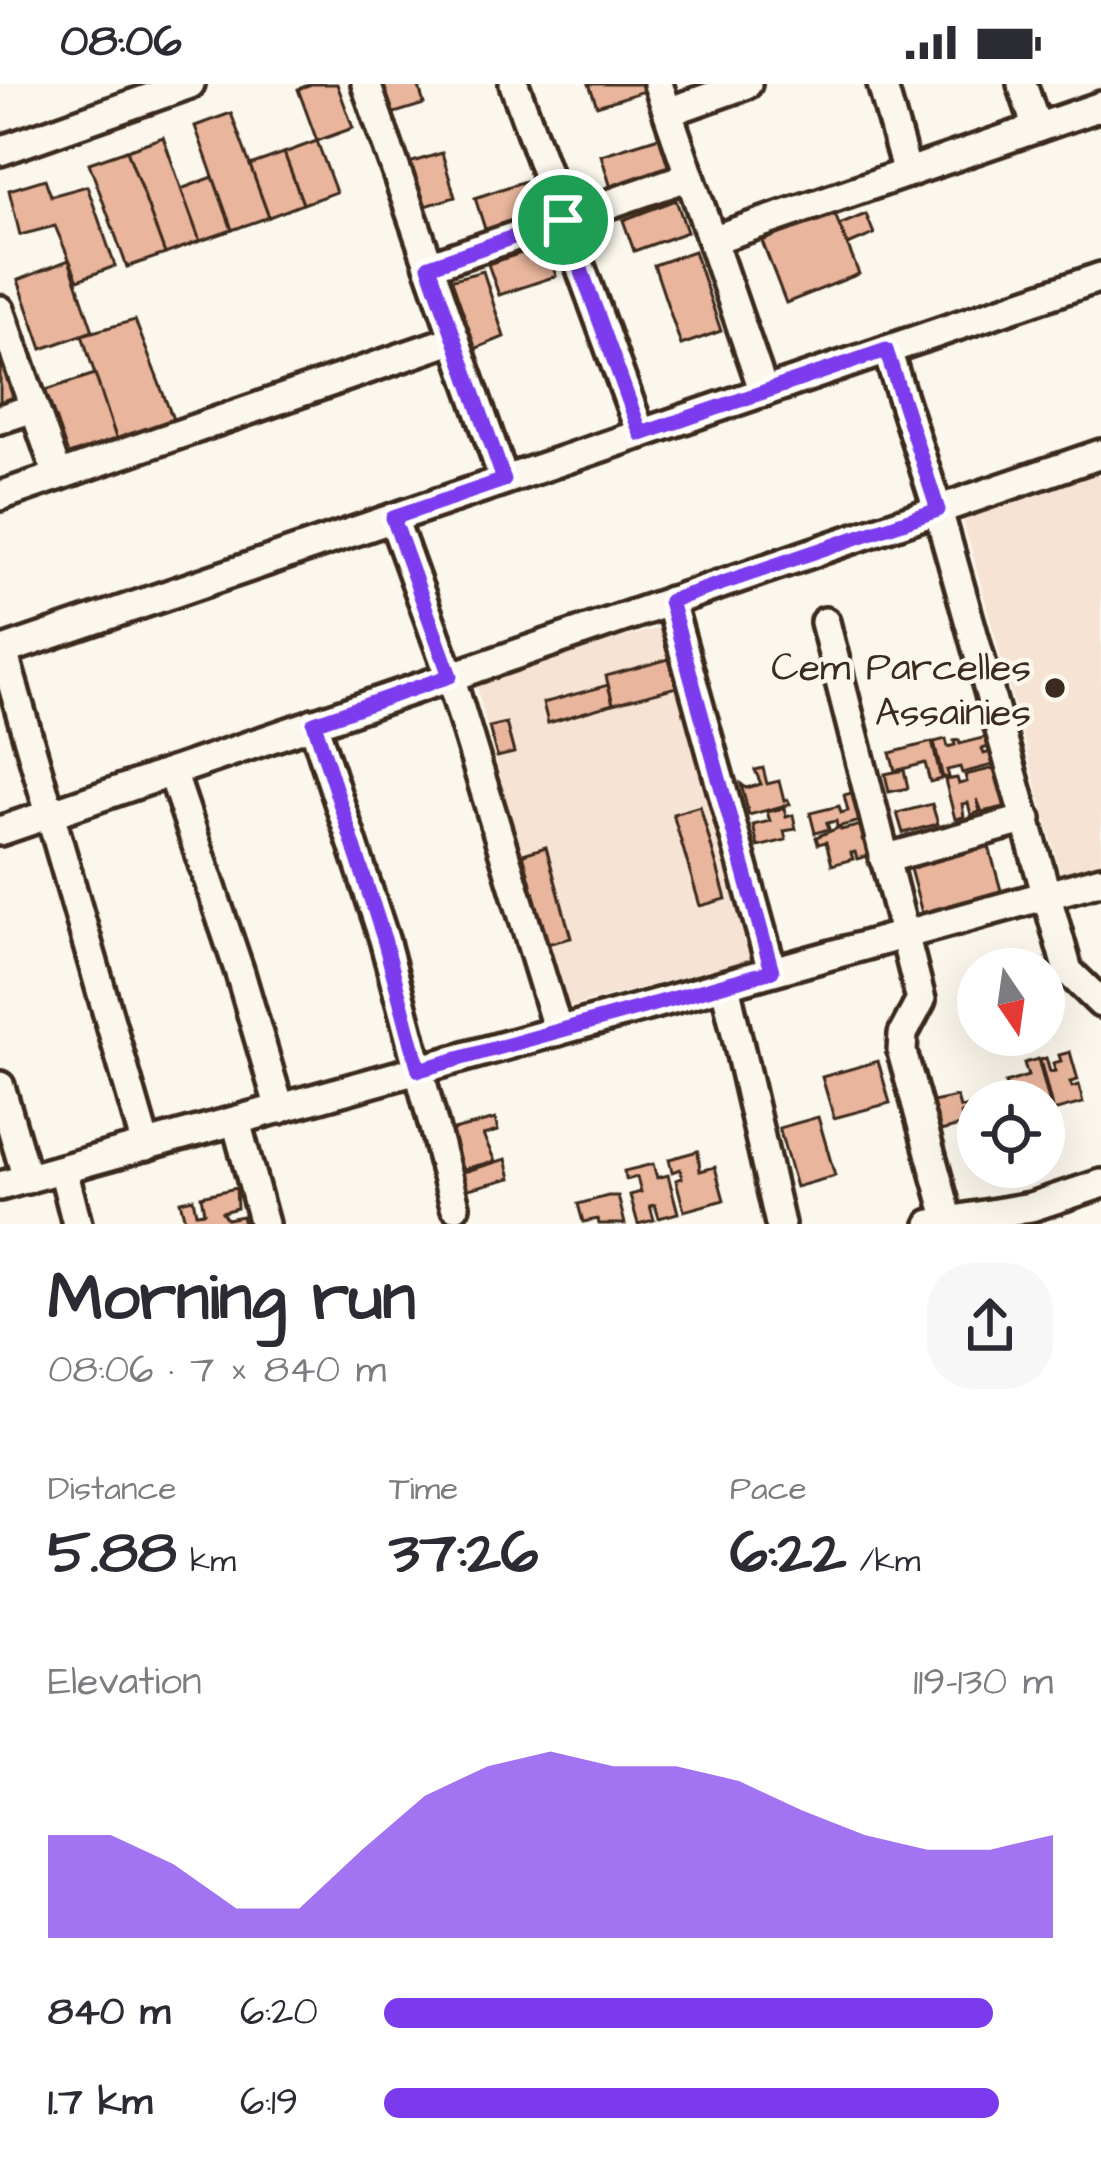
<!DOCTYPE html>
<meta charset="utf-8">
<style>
:root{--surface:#fff;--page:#f7f7f7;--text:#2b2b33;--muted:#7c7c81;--accent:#7c3aed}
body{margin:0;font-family:"Architects Daughter",sans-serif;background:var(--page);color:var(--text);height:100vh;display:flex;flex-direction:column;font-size:45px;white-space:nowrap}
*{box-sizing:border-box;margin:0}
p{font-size:39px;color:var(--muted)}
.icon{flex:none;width:66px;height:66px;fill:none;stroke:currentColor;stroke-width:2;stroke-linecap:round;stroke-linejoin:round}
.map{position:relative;height:1140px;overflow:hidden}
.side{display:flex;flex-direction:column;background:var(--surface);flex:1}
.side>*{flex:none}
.needle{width:78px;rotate:167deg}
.tools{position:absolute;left:957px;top:864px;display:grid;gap:24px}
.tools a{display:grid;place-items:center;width:108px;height:108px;border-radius:50%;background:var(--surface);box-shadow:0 12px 48px #0002;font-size:60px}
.pin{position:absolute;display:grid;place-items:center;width:102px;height:102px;color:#fff;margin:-51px;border:6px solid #fff;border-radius:50%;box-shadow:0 3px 12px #0007}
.round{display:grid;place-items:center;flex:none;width:126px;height:126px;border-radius:48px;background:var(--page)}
.head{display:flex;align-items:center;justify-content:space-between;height:204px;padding:0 48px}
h1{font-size:66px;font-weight:700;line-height:90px}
.metrics{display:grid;grid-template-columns:repeat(3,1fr);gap:18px;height:204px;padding:12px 48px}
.metrics div{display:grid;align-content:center}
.metrics b{font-size:60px;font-weight:700}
.metrics small{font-size:33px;font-weight:400}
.metrics p{font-size:33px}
.chart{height:336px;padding:24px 48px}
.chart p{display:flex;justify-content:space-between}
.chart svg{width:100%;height:216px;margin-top:12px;fill:var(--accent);opacity:.7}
ul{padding:0 48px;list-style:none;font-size:39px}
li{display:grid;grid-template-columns:192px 144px 1fr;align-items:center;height:90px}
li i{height:30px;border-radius:15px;background:var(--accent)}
.status{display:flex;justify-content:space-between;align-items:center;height:84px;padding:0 60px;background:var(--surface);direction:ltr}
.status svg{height:33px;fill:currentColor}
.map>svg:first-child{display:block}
.built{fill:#f6e3d4}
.building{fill:#e9b59c;stroke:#3b2a1e;stroke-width:3}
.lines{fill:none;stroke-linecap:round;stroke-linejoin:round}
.minor-casing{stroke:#3b2a1e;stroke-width:36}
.minor{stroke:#fbf7ec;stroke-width:27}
.route-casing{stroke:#fff;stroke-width:24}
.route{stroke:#7c3aed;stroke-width:15}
.poi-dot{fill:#3b2a1e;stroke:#fbf7ec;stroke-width:4.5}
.labels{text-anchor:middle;stroke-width:9;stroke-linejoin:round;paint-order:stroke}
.poi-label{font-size:39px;fill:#3b2a1e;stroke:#fbf7ec;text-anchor:end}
</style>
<div class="status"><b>08:06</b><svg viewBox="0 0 49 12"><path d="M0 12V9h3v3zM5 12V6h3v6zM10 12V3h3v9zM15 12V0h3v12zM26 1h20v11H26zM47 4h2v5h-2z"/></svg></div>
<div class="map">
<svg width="1101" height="1140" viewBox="0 0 1101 1140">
<rect width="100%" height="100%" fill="#fbf7ec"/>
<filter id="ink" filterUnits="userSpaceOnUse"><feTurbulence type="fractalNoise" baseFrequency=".00833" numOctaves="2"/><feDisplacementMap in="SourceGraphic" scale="24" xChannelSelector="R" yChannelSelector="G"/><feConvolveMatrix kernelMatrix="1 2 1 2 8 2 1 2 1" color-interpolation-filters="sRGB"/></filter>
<g filter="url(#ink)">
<!-- built -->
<g class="built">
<path d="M1101,386V783L1062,794L960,425Z"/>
<path d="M668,542L755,874L561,925L474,593Z"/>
</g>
<!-- building -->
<g class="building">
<path d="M311,0H337L353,44L317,57L298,5Z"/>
<path d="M375,0H418L424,20L385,32Z"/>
<path d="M589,0H641L644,7L597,22Z"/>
<path d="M231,29L269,133L232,146L195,42Z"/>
<path d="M163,53L200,157L165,170L127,66Z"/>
<path d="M659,53L669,85L611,104L601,71Z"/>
<path d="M317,57L336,108L303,120L284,69Z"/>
<path d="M127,66L165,170L127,183L89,79Z"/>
<path d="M284,69L303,120L269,133L250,81Z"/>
<path d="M442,69L455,113L419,124L406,80Z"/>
<path d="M213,93L232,146L200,157L181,105Z"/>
<path d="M45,95L51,112L87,102L115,182L78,196L55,142L20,151L9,106Z"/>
<path d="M525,97L537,131L486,148L475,114Z"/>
<path d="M676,116L687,148L634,167L623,136Z"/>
<path d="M834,128L859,190L786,219L762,157Z"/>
<path d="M866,130L874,150L848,161L839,141Z"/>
<path d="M546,161L556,192L499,211L488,180Z"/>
<path d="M694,167L721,247L681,261L654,181Z"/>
<path d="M69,176L93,247L42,265L18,196Z"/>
<path d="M483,187L504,253L465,269L442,198Z"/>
<path d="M135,236L174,338L118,360L82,251Z"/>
<path d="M8,271L25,315L0,324V274Z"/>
<path d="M95,290L118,360L63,378L40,308Z"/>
<path d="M669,575L677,603L613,620L606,592Z"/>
<path d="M608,601L613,620L548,639L543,619Z"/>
<path d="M506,639L514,669L497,673L489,643Z"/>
<path d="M990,652L992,662L982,665L984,670L994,667L997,680L962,689L960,683L947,686L949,693L943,694L934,658L946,655L948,663L955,661L954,657L959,656L960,660Z"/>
<path d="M932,658L941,695L930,698L925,679L895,687L890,669Z"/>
<path d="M999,683L1009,722L982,728L977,715L980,728L971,731L968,719L962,720L964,733L955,735L945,696L957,694L959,700L967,698L965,691Z"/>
<path d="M763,684L767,700L779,697L784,717L788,716L790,720L749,731L741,700L746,704L761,700L755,686Z"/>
<path d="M904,686L908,704L889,708L885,690Z"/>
<path d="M862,706L869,735L837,743L836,737L827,739L829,745L815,749L810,729L839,722L841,729L848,727L844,711Z"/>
<path d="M932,720L938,740L903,749L897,729Z"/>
<path d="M700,722L726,815L700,822L673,730Z"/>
<path d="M784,724L786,733L793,731L796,745L784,747L786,756L758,763L753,741L770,737L767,728Z"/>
<path d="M870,739L873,750L861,756L866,755L878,769L857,775L855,768L851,769L853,775L832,781L826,758L818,760L816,753L840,743L841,746Z"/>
<path d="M988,759L1002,810L923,833L909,781Z"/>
<path d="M546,763L571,854L547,860L523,770Z"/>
<path d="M1070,968L1078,996L1070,998L1072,1003L1079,1001L1083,1019L1053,1027L1040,976L1046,974L1050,988L1055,987L1053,979L1061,977L1059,971Z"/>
<path d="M1038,975L1052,1028L1044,1030V1017H1010L1005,999L1028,992L1024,979Z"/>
<path d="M878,977L890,1019L834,1034L822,993Z"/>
<path d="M929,1004L933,1018L957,1013L960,1024L965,1023L966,1029L961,1030L964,1041L933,1049L923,1005Z"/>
<path d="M818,1033L835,1092L796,1103L779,1044Z"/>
<path d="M495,1035L498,1047L483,1051L495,1077L452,1088L442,1049Z"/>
<path d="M698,1067L700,1087L715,1083L724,1116L684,1127L676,1096L682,1094L680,1085L672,1088L669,1075Z"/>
<path d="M506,1075L511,1094L461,1107L457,1090Z"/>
<path d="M653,1080L657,1094L668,1091L678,1129L659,1134L655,1121L650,1122L654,1136L638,1140L630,1111L641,1108L637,1093L626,1096L624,1087Z"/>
<path d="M236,1104L237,1124L222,1128L227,1135L242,1132L244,1140H186L180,1117L193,1114L196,1129L204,1128L201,1112Z"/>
<path d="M608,1112H618L625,1140H599L598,1135L583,1138L578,1120Z"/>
</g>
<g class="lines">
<defs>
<g id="minor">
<path d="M366,0L504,396"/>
<path d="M514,0L641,350"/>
<path d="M658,0L764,308"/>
<path d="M882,0L907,89"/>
<path d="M1022,0L1037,44"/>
<path d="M668,28L747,0"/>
<path d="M0,67L190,0"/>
<path d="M712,156L1101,22"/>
<path d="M429,182L690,92"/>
<path d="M0,226L58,392"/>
<path d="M887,266L938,426L1068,887L1101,919"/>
<path d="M0,335L34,324"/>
<path d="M0,412L455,255"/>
<path d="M393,434L450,592L558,947"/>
<path d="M670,517L772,887"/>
<path d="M825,538L921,916L903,950L902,968L949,1137"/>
<path d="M3,567L146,1062"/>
<path d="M0,568L1101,193"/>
<path d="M313,639L384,855L455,1122"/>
<path d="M172,688L240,889L280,1025"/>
<path d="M0,747L1101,370"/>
<path d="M884,775L1027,735"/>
<path d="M725,901L780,1140"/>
<path d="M0,1002L27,1095"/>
<path d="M236,1037L264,1140"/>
<path d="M63,1085L77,1140"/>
<path d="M0,1102L1101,796"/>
<path d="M931,1140L1031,1123L1101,1100"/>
</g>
</defs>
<!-- minor casing -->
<use href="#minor" class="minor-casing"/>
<!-- minor -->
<use href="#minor" class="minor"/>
</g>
</g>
<g class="lines" filter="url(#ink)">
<defs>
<path id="route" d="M563,136L641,350L886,266L938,426L670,517L772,887L419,986L384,855L314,639L450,592L393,434L504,396L429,182Z"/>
</defs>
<!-- route casing -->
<use href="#route" class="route-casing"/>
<!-- route -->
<use href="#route" class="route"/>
</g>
<!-- markers -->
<circle class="poi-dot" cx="1055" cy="604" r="12"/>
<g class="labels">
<!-- poi labels -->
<g class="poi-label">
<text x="1031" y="596">Cem Parcelles<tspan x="1031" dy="45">Assainies</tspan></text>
</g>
</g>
</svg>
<div class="tools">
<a><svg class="needle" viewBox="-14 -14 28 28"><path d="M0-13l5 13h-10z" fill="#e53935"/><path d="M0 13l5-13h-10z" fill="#7c7c81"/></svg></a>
<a><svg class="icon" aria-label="locate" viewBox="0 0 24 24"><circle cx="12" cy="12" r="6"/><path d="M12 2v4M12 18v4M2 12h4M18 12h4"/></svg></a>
</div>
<div class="pin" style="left:563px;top:136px;background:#1e9e55"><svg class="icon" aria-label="arrive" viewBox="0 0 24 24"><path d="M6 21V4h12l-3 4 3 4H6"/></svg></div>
</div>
<section class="side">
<div class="head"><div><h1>Morning run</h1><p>08:06 · 7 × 840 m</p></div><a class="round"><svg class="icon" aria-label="share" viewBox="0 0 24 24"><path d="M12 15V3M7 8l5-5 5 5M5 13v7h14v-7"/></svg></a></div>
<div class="metrics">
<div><p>Distance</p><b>5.88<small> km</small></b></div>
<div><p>Time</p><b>37:26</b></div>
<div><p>Pace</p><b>6:22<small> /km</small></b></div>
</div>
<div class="chart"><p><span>Elevation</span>119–130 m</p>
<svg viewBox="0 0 160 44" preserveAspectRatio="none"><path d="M0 44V23L10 23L20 29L30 38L40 38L50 26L60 15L70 9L80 6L90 9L100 9L110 12L120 18L130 23L140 26L150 26L160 23V44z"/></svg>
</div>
<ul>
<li><b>840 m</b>6:20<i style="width:91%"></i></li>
<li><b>1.7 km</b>6:19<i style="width:92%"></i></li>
</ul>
</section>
